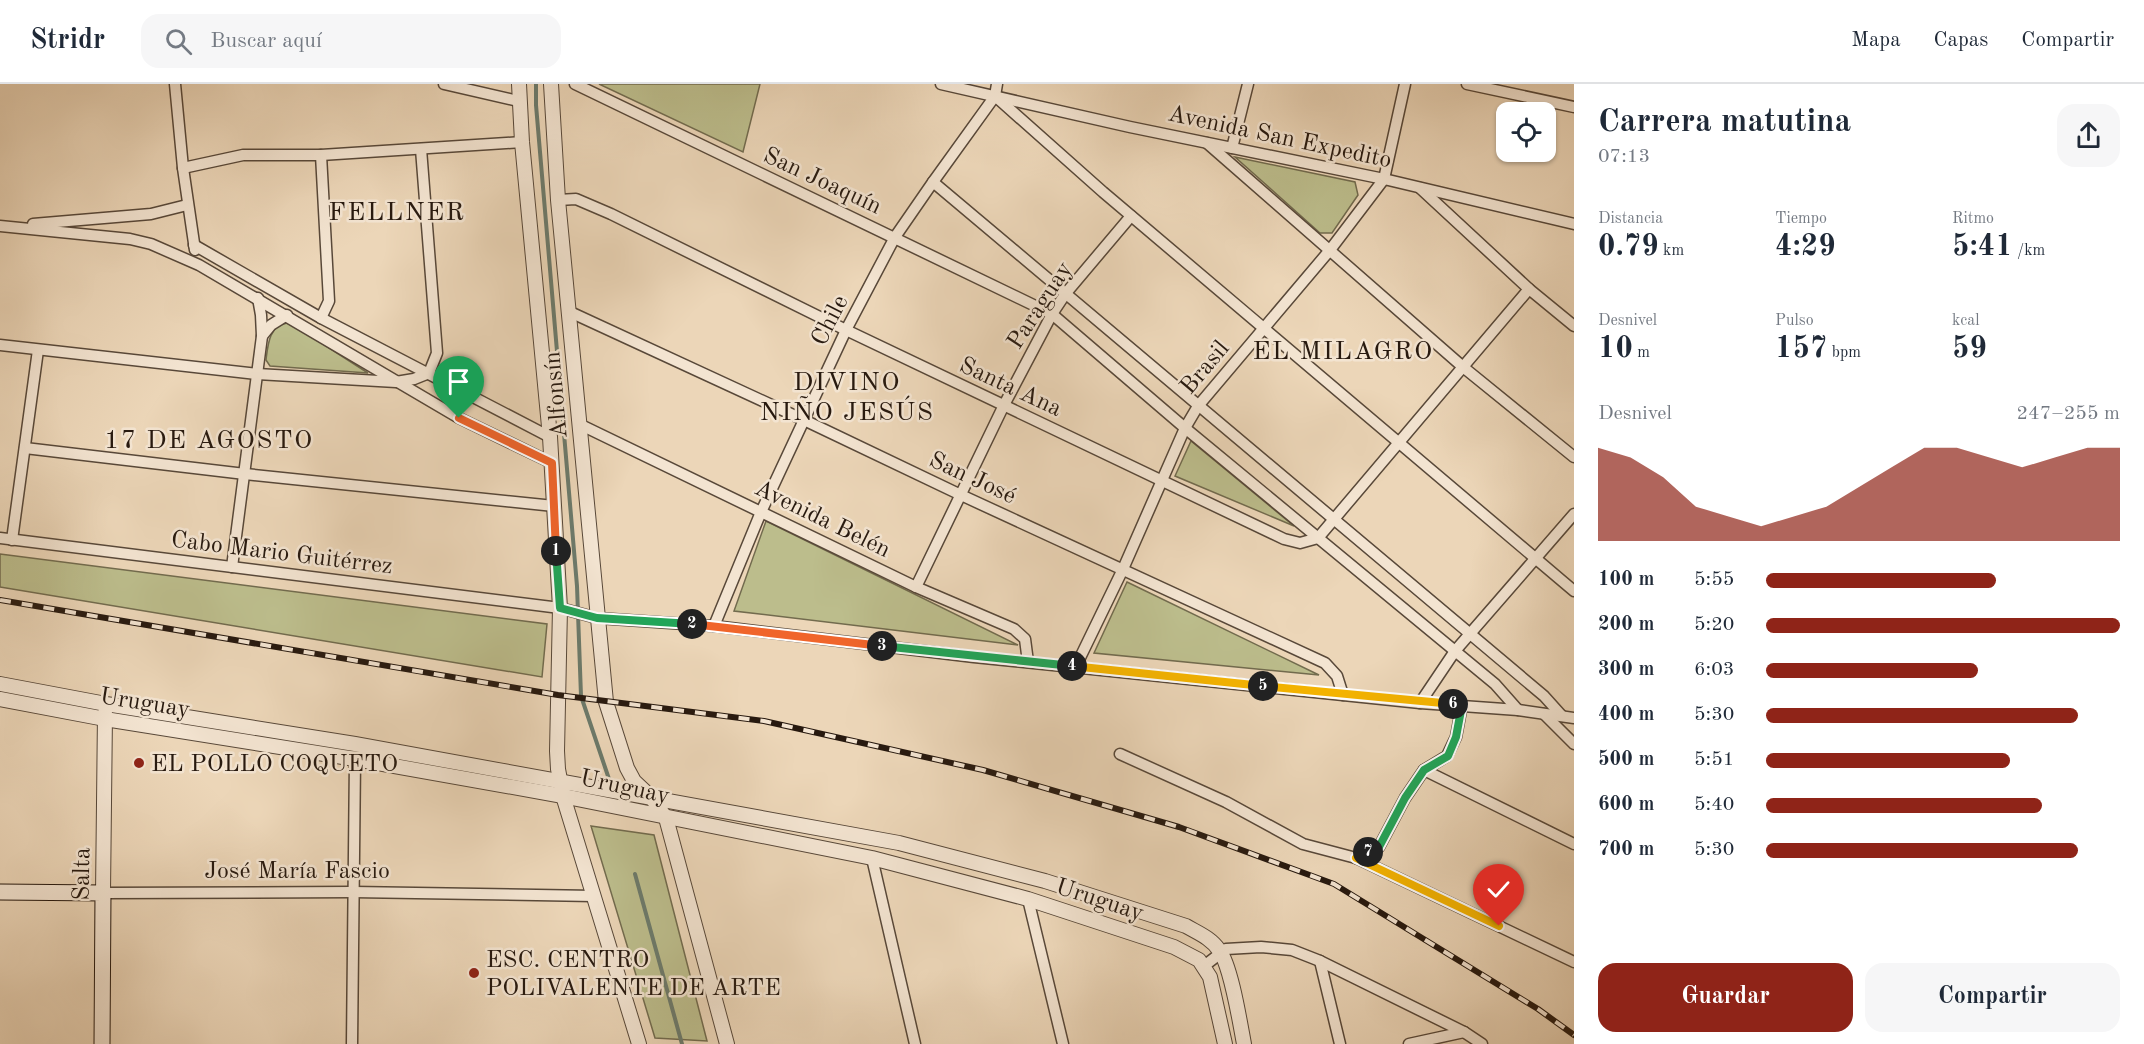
<!DOCTYPE html>
<html lang="es">
<meta charset="utf-8">
<style>
:root{--surface:#fff;--page:#f6f6f7;--text:#1f2937;--muted:#747a83;--line:#e0e1e3;--accent:#8f2418}
body{margin:0;font-family:"Old Standard TT",serif;background:var(--page);color:var(--text);height:100vh;display:flex;flex-direction:column;font-size:22px;white-space:nowrap}
*{box-sizing:border-box;margin:0}
p{font-size:20px;color:var(--muted)}
.icon{flex:none;width:33px;height:33px;fill:none;stroke:currentColor;stroke-width:2;stroke-linecap:round;stroke-linejoin:round}
.map{position:relative;flex:1;overflow:hidden}
.side{display:flex;flex-direction:column;background:var(--surface);width:570px}
.side>*{flex:none}
.buttons{position:absolute;left:1496px;top:18px;display:grid;gap:12px}
.buttons a{display:grid;place-items:center;width:60px;height:60px;border-radius:12px;background:var(--surface);box-shadow:0 2px 4px #0004;font-size:30px}
.pin{position:absolute;display:grid;place-items:center;width:51px;height:51px;color:#fff;margin:-62px -26px;border-radius:50% 50% 50% 0;rotate:-45deg;box-shadow:0 0 6px #0007}
.pin .icon{rotate:45deg}
.km{position:absolute;width:30px;height:30px;margin:-15px;border-radius:50%;background:#222;color:#fff;font-size:16px;line-height:30px;text-align:center}
.round{display:grid;place-items:center;flex:none;width:63px;height:63px;border-radius:18px;background:var(--page)}
.summary{display:flex;align-items:center;justify-content:space-between;height:102px;padding:0 24px}
h1{font-size:33px;font-weight:700;line-height:45px}
.metrics{display:grid;grid-template-columns:repeat(3,1fr);gap:9px;height:102px;padding:6px 24px}
.metrics div{display:grid;align-content:center}
.metrics b{font-size:30px;font-weight:700}
.metrics small{font-size:16px;font-weight:400}
.metrics p{font-size:16px}
.chart{height:168px;padding:12px 24px}
.chart p{display:flex;justify-content:space-between}
.chart svg{width:100%;height:108px;margin-top:6px;fill:var(--accent);opacity:.7}
.primary-button{display:flex;gap:12px;margin-top:auto;padding:12px 24px}
.primary-button a{flex:1;height:69px;border-radius:18px;background:var(--accent);color:#fff;font-size:24px;font-weight:700;line-height:69px;text-align:center}
.primary-button a+a{background:var(--page);color:var(--text)}
ul{padding:0 24px;list-style:none;font-size:20px}
li{display:grid;grid-template-columns:96px 72px 1fr;align-items:center;height:45px}
li i{height:15px;border-radius:8px;background:var(--accent)}
header{display:flex;align-items:center;gap:36px;box-sizing:border-box;height:84px;padding:0 30px;background:var(--surface);border-bottom:2px solid var(--line)}
header strong{font-size:28px}
nav{display:flex;gap:33px;margin-inline-start:auto;font-size:21px}
.search{width:420px;height:54px;background:var(--page);display:flex;align-items:center;gap:15px;box-sizing:border-box;padding:0 21px;border-radius:18px;color:var(--muted);font-size:22px}
main{display:flex;flex:1;min-height:0}
.map>svg:first-child{display:block}
.green{fill:#bcbd8c;stroke:#726b4e;stroke-width:1.5}
.lines{fill:none;stroke-linecap:round;stroke-linejoin:round}
.stream{stroke:#6c7a6b;stroke-width:4}
.minor-casing{stroke:#584839;stroke-width:13}
.tertiary-casing{stroke:#584839;stroke-width:16}
.secondary-casing{stroke:#27190f;stroke-width:17}
.minor{stroke:#f3e4d1;stroke-width:10}
.tertiary{stroke:#f3e4d1;stroke-width:14}
.secondary{stroke:#f3e4d1;stroke-width:15}
.rail-casing{stroke:#27190f;stroke-width:6}
.rail{stroke:#f3e4d1;stroke-width:4;stroke-dasharray:11;stroke-linecap:butt}
.split-1-casing{stroke:#fff;stroke-width:12}
.split-2-casing{stroke:#fff;stroke-width:12}
.split-3-casing{stroke:#fff;stroke-width:12}
.split-4-casing{stroke:#fff;stroke-width:12}
.split-5-casing{stroke:#fff;stroke-width:12}
.split-6-casing{stroke:#fff;stroke-width:12}
.split-7-casing{stroke:#fff;stroke-width:12}
.split-8-casing{stroke:#fff;stroke-width:12}
.split-1{stroke:#f0652b;stroke-width:8}
.split-2{stroke:#22a559;stroke-width:8}
.split-3{stroke:#f0652b;stroke-width:8}
.split-4{stroke:#22a559;stroke-width:8}
.split-5{stroke:#f5b400;stroke-width:8}
.split-6{stroke:#f5b400;stroke-width:8}
.split-7{stroke:#22a559;stroke-width:8}
.split-8{stroke:#f5b400;stroke-width:8}
.poi-dot{fill:#8f2418;stroke:#f3e4d1;stroke-width:2}
.labels{text-anchor:middle;stroke-width:5;stroke-linejoin:round;paint-order:stroke}
.street-label{font-size:24px;fill:#27190f;stroke:#f3e4d1}
.poi-label{font-size:24px;fill:#27190f;stroke:#f3e4d1;text-anchor:start}
.neighbourhood-label{font-size:26px;letter-spacing:1.5px;fill:#27190f;stroke:#f3e4d1}
</style>
<header>
<strong>Stridr</strong>
<div class="search"><svg class="icon" aria-label="search" viewBox="0 0 24 24"><circle cx="10" cy="10" r="6"/><path d="M15 15l6 6"/></svg>Buscar aquí</div>
<nav><a>Mapa</a><a>Capas</a><a>Compartir</a></nav>
</header>
<main>
<div class="map">
<svg width="1574" height="960" viewBox="0 0 1574 960">
<rect width="100%" height="100%" fill="#ecd6b8"/>
<filter id="stains"><feTurbulence type="fractalNoise" baseFrequency=".00333" numOctaves="4"/><feColorMatrix values="0 0 0 0 .2 0 0 0 0 .09 0 0 0 0 .02 0 0 0 .5 -.17"/></filter>
<radialGradient id="worn" r=".72"><stop offset=".6" stop-color="#630" stop-opacity="0"/><stop offset="1" stop-color="#630" stop-opacity=".3"/></radialGradient>
<!-- green -->
<g class="green">
<path d="M599,0H760L743,68Z"/>
<path d="M1235,73L1355,98L1358,111L1332,149H1320Z"/>
<path d="M287,239L292,240L368,289L270,282L266,276C268,260 269,242 287,239Z"/>
<path d="M1191,357L1294,442L1175,392Z"/>
<path d="M766,437L1018,561L734,527Z"/>
<path d="M0,470L547,540L542,593L0,503Z"/>
<path d="M1127,498L1319,591L1094,569Z"/>
<path d="M591,742L654,751L707,957L655,954Z"/>
</g>
<g class="lines">
<!-- stream -->
<g class="stream">
<path d="M536,0V21L577,502L581,612L610,698"/>
<path d="M635,790L682,960"/>
</g>
<defs>
<g id="minor">
<path d="M175,0L183,84L195,166"/>
<path d="M444,0L518,17"/>
<path d="M575,0L1052,230L1185,344L1495,600L1518,626"/>
<path d="M941,0L1130,43L1384,95L1574,140"/>
<path d="M1467,0L1574,23"/>
<path d="M995,12L1103,108L1574,507"/>
<path d="M1207,59L1463,283L1574,373"/>
<path d="M1232,64L1248,0"/>
<path d="M321,71L329,217L321,234"/>
<path d="M183,84L243,71H321L522,58"/>
<path d="M933,98L1544,612L1562,632"/>
<path d="M1420,104L1529,205L1574,242"/>
<path d="M558,116L576,115L611,130L846,246L1284,455L1300,459L1318,454L1529,205"/>
<path d="M33,140L151,130L187,121"/>
<path d="M0,142L130,155L151,160L199,181L459,334L552,379"/>
<path d="M194,161L321,234L550,353"/>
<path d="M570,228L804,336L961,411L1325,579L1337,592L1343,611"/>
<path d="M262,252L271,241L287,231"/>
<path d="M0,261L257,290L396,298L414,295L429,289L437,269L421,65"/>
<path d="M581,341L916,503L1014,545L1025,555L1028,578"/>
<path d="M25,364L245,390L554,422"/>
<path d="M0,454L560,524L597,534L714,542L974,573L1420,619L1518,626L1574,634"/>
<path d="M12,456L38,266"/>
<path d="M232,483L262,252L261,231L258,214"/>
<path d="M916,503L1004,321L1052,230L1066,209L1131,132"/>
<path d="M714,542L761,428L846,246L895,153L933,98L995,12L997,0"/>
<path d="M1076,582L1123,485L1185,344L1198,322L1330,166L1384,95L1405,0"/>
<path d="M1420,619L1455,567L1574,430"/>
<path d="M1462,621L1456,653L1447,672L1424,686L1574,760"/>
<path d="M1544,630L1574,660"/>
<path d="M1120,670L1226,718L1303,760L1356,774L1574,878"/>
<path d="M872,774L915,960"/>
<path d="M1356,774L1379,763L1405,714L1424,686"/>
<path d="M103,809L353,808L594,812"/>
<path d="M1028,815L1063,960"/>
<path d="M1320,877L1340,960"/>
<path d="M1204,882L1226,865L1261,863L1292,866L1320,877L1464,948L1482,960"/>
<path d="M352,960L355,675"/>
<path d="M1409,960L1464,948"/>
</g>
<g id="tertiary">
<path d="M519,0L522,58L550,353L560,524L557,667L558,685L563,712L639,960"/>
<path d="M551,0L558,116L606,618L627,684L634,697L651,713L666,734L727,960"/>
<path d="M0,600L106,620L355,660L899,759L1045,797L1186,842C1198,849 1211,854 1219,866C1231,881 1240,939 1244,960"/>
<path d="M0,615L105,635L355,675L563,712L872,774L1028,815L1174,863L1199,876L1210,893L1225,960"/>
<path d="M103,809L105,629"/>
</g>
<path id="secondary" d="M0,808L103,809L102,960"/>
</defs>
<!-- minor casing -->
<use href="#minor" class="minor-casing"/>
<!-- tertiary casing -->
<use href="#tertiary" class="tertiary-casing"/>
<!-- secondary casing -->
<use href="#secondary" class="secondary-casing"/>
<!-- minor -->
<use href="#minor" class="minor"/>
<!-- tertiary -->
<use href="#tertiary" class="tertiary"/>
<!-- secondary -->
<use href="#secondary" class="secondary"/>
<defs>
<path id="rail" d="M0,516L558,611L764,637L983,686L1179,743L1334,800L1538,925L1574,951"/>
</defs>
<!-- rail casing -->
<use href="#rail" class="rail-casing"/>
<!-- rail -->
<use href="#rail" class="rail"/>
</g>
<g class="lines">
<defs>
<path id="split-1" d="M459,334L552,379L556,467"/>
<path id="split-2" d="M556,467L560,524L597,534L692,540"/>
<path id="split-3" d="M692,540L882,562"/>
<path id="split-4" d="M882,562L1072,582"/>
<path id="split-5" d="M1072,582L1263,602"/>
<path id="split-6" d="M1263,602L1453,620"/>
<path id="split-7" d="M1368,768L1379,763L1405,714L1424,686L1448,672L1456,653L1462,621L1453,620"/>
<path id="split-8" d="M1368,768L1356,774L1499,842"/>
</defs>
<!-- split-1 casing -->
<use href="#split-1" class="split-1-casing"/>
<!-- split-2 casing -->
<use href="#split-2" class="split-2-casing"/>
<!-- split-3 casing -->
<use href="#split-3" class="split-3-casing"/>
<!-- split-4 casing -->
<use href="#split-4" class="split-4-casing"/>
<!-- split-5 casing -->
<use href="#split-5" class="split-5-casing"/>
<!-- split-6 casing -->
<use href="#split-6" class="split-6-casing"/>
<!-- split-7 casing -->
<use href="#split-7" class="split-7-casing"/>
<!-- split-8 casing -->
<use href="#split-8" class="split-8-casing"/>
<!-- split-1 -->
<use href="#split-1" class="split-1"/>
<!-- split-2 -->
<use href="#split-2" class="split-2"/>
<!-- split-3 -->
<use href="#split-3" class="split-3"/>
<!-- split-4 -->
<use href="#split-4" class="split-4"/>
<!-- split-5 -->
<use href="#split-5" class="split-5"/>
<!-- split-6 -->
<use href="#split-6" class="split-6"/>
<!-- split-7 -->
<use href="#split-7" class="split-7"/>
<!-- split-8 -->
<use href="#split-8" class="split-8"/>
</g>
<!-- markers -->
<g class="poi-dot">
<circle cx="139" cy="679" r="6"/>
<circle cx="474" cy="889" r="6"/>
</g>
<g class="labels">
<!-- street labels -->
<g class="street-label">
<text transform="translate(1280 52) rotate(12)" y="8">Avenida San Expedito</text>
<text transform="translate(823 96) rotate(25)" y="8">San Joaquín</text>
<text transform="translate(1039 221) rotate(-57)" y="8">Paraguay</text>
<text transform="translate(829 236) rotate(-63)" y="8">Chile</text>
<text transform="translate(1204 283) rotate(-50)" y="8">Brasil</text>
<text transform="translate(1011 302) rotate(25)" y="8">Santa Ana</text>
<text transform="translate(555 311) rotate(-95)" y="8">Alfonsín</text>
<text transform="translate(973 393) rotate(25)" y="8">San José</text>
<text transform="translate(823 434) rotate(26)" y="8">Avenida Belén</text>
<text transform="translate(282 468) rotate(7)" y="8">Cabo Mario Guitérrez</text>
<text transform="translate(145 618) rotate(9)" y="8">Uruguay</text>
<text transform="translate(625 702) rotate(12)" y="8">Uruguay</text>
<text x="297" y="794">José María Fascio</text>
<text transform="translate(81 790) rotate(-89)" y="8">Salta</text>
<text transform="translate(1100 815) rotate(18)" y="8">Uruguay</text>
</g>
<!-- poi labels -->
<g class="poi-label">
<text x="151" y="687">EL POLLO COQUETO</text>
<text x="486" y="883">ESC. CENTRO<tspan x="486" dy="28">POLIVALENTE DE ARTE</tspan></text>
</g>
<!-- neighbourhood labels -->
<g class="neighbourhood-label">
<text x="397" y="136">FELLNER</text>
<text x="1343" y="275">EL MILAGRO</text>
<text x="847" y="306">DIVINO<tspan x="847" dy="30">NIÑO JESÚS</tspan></text>
<text x="209" y="364">17 DE AGOSTO</text>
</g>
</g>
<rect width="100%" height="100%" filter="url(#stains)"/>
<rect width="100%" height="100%" fill="url(#worn)"/>
</svg>
<div class="buttons">
<a><svg class="icon" aria-label="locate" viewBox="0 0 24 24"><circle cx="12" cy="12" r="6"/><path d="M12 2v4M12 18v4M2 12h4M18 12h4"/></svg></a>
</div>
<div class="pin" style="left:459px;top:334px;background:#1e9e55"><svg class="icon" aria-label="arrive" viewBox="0 0 24 24"><path d="M6 21V4h12l-3 4 3 4H6"/></svg></div>
<div class="pin" style="left:1499px;top:842px;background:#d93025"><svg class="icon" aria-label="check" viewBox="0 0 24 24"><path d="M5 12l5 5 9-10"/></svg></div>
<b class="km" style="left:556px;top:467px">1</b>
<b class="km" style="left:692px;top:540px">2</b>
<b class="km" style="left:882px;top:562px">3</b>
<b class="km" style="left:1072px;top:582px">4</b>
<b class="km" style="left:1263px;top:602px">5</b>
<b class="km" style="left:1453px;top:620px">6</b>
<b class="km" style="left:1368px;top:768px">7</b>
</div>
<section class="side">
<div class="summary"><div><h1>Carrera matutina</h1><p>07:13</p></div><a class="round"><svg class="icon" aria-label="share" viewBox="0 0 24 24"><path d="M12 15V3M7 8l5-5 5 5M5 13v7h14v-7"/></svg></a></div>
<div class="metrics">
<div><p>Distancia</p><b>0.79<small> km</small></b></div>
<div><p>Tiempo</p><b>4:29</b></div>
<div><p>Ritmo</p><b>5:41<small> /km</small></b></div>
</div>
<div class="metrics">
<div><p>Desnivel</p><b>10<small> m</small></b></div>
<div><p>Pulso</p><b>157<small> bpm</small></b></div>
<div><p>kcal</p><b>59</b></div>
</div>
<div class="chart"><p><span>Desnivel</span>247–255 m</p>
<svg viewBox="0 0 160 44" preserveAspectRatio="none"><path d="M0 44V6L10 10L20 18L30 30L40 34L50 38L60 34L70 30L80 22L90 14L100 6L110 6L120 10L130 14L140 10L150 6L160 6V44z"/></svg>
</div>
<ul>
<li><b>100 m</b>5:55<i style="width:65%"></i></li>
<li><b>200 m</b>5:20<i style="width:100%"></i></li>
<li><b>300 m</b>6:03<i style="width:60%"></i></li>
<li><b>400 m</b>5:30<i style="width:88%"></i></li>
<li><b>500 m</b>5:51<i style="width:69%"></i></li>
<li><b>600 m</b>5:40<i style="width:78%"></i></li>
<li><b>700 m</b>5:30<i style="width:88%"></i></li>
</ul>
<div class="primary-button"><a>Guardar</a><a>Compartir</a></div>
</section>
</main>
